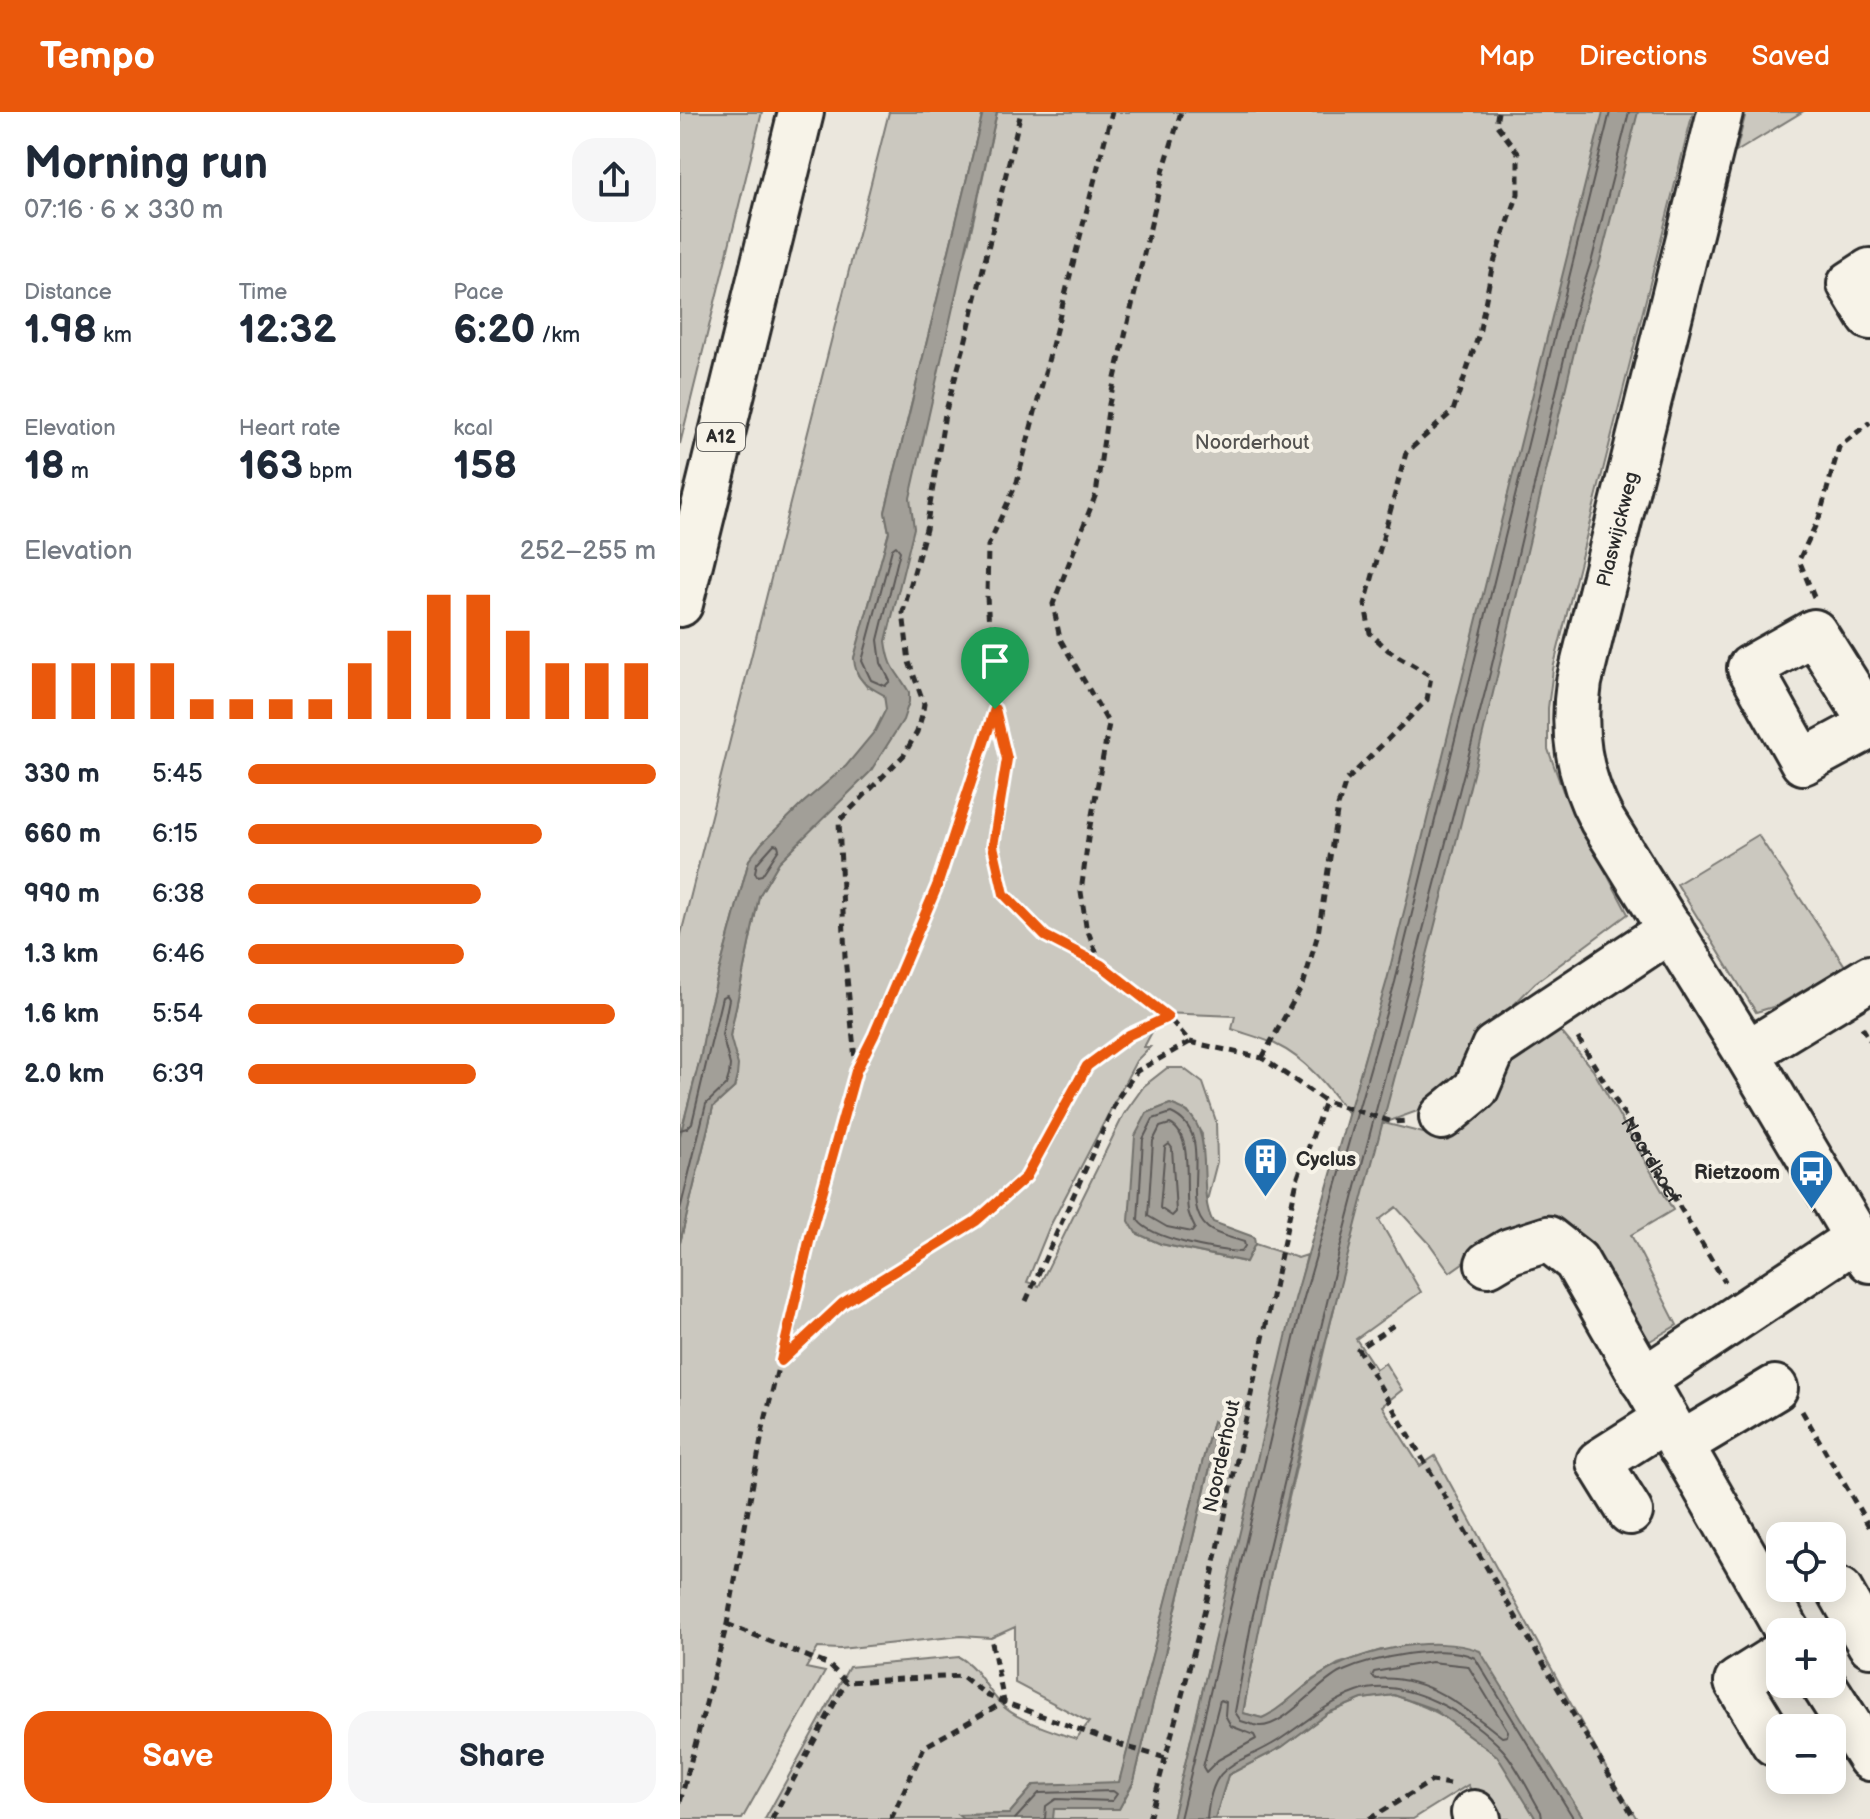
<!DOCTYPE html>
<meta charset="utf-8">
<style>
:root{--surface:#fff;--page:#f6f6f7;--text:#1f2937;--muted:#747a83;--accent:#ea580c}
body{margin:0;font-family:"Balsamiq Sans",sans-serif;background:var(--page);color:var(--text);height:100vh;display:flex;flex-direction:column;font-size:30px;white-space:nowrap}
*{box-sizing:border-box;margin:0}
p{font-size:26px;color:var(--muted)}
.icon{flex:none;width:44px;height:44px;fill:none;stroke:currentColor;stroke-width:2;stroke-linecap:round;stroke-linejoin:round}
.map{position:relative;flex:1;overflow:hidden}
.details{display:flex;flex-direction:column;background:var(--surface);width:680px}
.details>*{flex:none}
.controls{position:absolute;left:1086px;top:1410px;display:grid;gap:16px}
.controls a{display:grid;place-items:center;width:80px;height:80px;border-radius:16px;background:var(--surface);box-shadow:0 4px 20px #0003;font-size:40px}
.pin{position:absolute;display:grid;place-items:center;width:68px;height:68px;color:#fff;margin:-82px -34px;border-radius:50% 50% 50% 0;rotate:-45deg;box-shadow:0 0 8px #0007}
.pin .icon{rotate:45deg}
.round{display:grid;place-items:center;flex:none;width:84px;height:84px;border-radius:24px;background:var(--page)}
.overview{display:flex;align-items:center;justify-content:space-between;height:136px;padding:0 24px}
h1{font-size:44px;font-weight:800;line-height:60px}
.metrics{display:grid;grid-template-columns:repeat(3,1fr);gap:12px;height:136px;padding:8px 24px}
.metrics div{display:grid;align-content:center}
.metrics b{font-size:40px;font-weight:800}
.metrics small{font-size:22px;font-weight:400}
.metrics p{font-size:22px}
.chart{height:224px;padding:16px 24px}
.chart p{display:flex;justify-content:space-between}
.chart svg{width:100%;height:144px;margin-top:8px;stroke:var(--accent);stroke-width:6}
.cta{display:flex;gap:16px;margin-top:auto;padding:16px 24px}
.cta a{flex:1;height:92px;border-radius:24px;background:var(--accent);color:#fff;font-size:32px;font-weight:800;line-height:92px;text-align:center}
.cta a+a{background:var(--page);color:var(--text)}
ul{padding:0 24px;list-style:none;font-size:26px}
li{display:grid;grid-template-columns:128px 96px 1fr;align-items:center;height:60px}
li i{height:20px;border-radius:10px;background:var(--accent)}
header{display:flex;align-items:center;gap:48px;box-sizing:border-box;height:112px;padding:0 40px;background:var(--accent);color:#fff}
header strong{font-size:38px}
nav{display:flex;gap:44px;margin-inline-start:auto;font-size:28px}
main{display:flex;flex:1;min-height:0}
.map>svg:first-child{display:block}
.green{fill:#cbc8bf;stroke:#7b7a75;stroke-width:2}
.water{fill:#a29f98;stroke:#72716c;stroke-width:2}
.lines{fill:none;stroke-linecap:round;stroke-linejoin:round}
.shore{stroke:#5b5957;stroke-width:2}
.minor-casing{stroke:#2b2b2b;stroke-width:50}
.highway-casing{stroke:#2b2b2b;stroke-width:50}
.path{stroke:#2b2b2b;stroke-width:5;stroke-dasharray:8 6;stroke-linecap:butt}
.minor{stroke:#f7f3e8;stroke-width:44}
.highway{stroke:#f7f3e8;stroke-width:44}
.route-casing{stroke:#fff;stroke-width:16}
.route{stroke:#ea580c;stroke-width:10}
.labels{text-anchor:middle;stroke-width:8;stroke-linejoin:round;paint-order:stroke}
.shield{fill:#f7f3e8;stroke:#686764;stroke-width:2}
.shield-label{font-size:18px;font-weight:bold;fill:#2b2b2b}
.park-label{font-size:20px;fill:#535250;stroke:#f7f3e8}
.street-label{font-size:20px;fill:#2b2b2b;stroke:#f7f3e8}
.poi-label{font-size:20px;font-weight:bold;fill:#2b2b2b;stroke:#f7f3e8;text-anchor:start}
</style>
<header>
<strong>Tempo</strong>
<nav><a>Map</a><a>Directions</a><a>Saved</a></nav>
</header>
<main>
<section class="details">
<div class="overview"><div><h1>Morning run</h1><p>07:16 · 6 × 330 m</p></div><a class="round"><svg class="icon" aria-label="share" viewBox="0 0 24 24"><path d="M12 15V3M7 8l5-5 5 5M5 13v7h14v-7"/></svg></a></div>
<div class="metrics">
<div><p>Distance</p><b>1.98<small> km</small></b></div>
<div><p>Time</p><b>12:32</b></div>
<div><p>Pace</p><b>6:20<small> /km</small></b></div>
</div>
<div class="metrics">
<div><p>Elevation</p><b>18<small> m</small></b></div>
<div><p>Heart rate</p><b>163<small> bpm</small></b></div>
<div><p>kcal</p><b>158</b></div>
</div>
<div class="chart"><p><span>Elevation</span>252–255 m</p>
<svg viewBox="0 0 160 44" preserveAspectRatio="none"><path d="M5 44V27M15 44V27M25 44V27M35 44V27M45 44V38M55 44V38M65 44V38M75 44V38M85 44V27M95 44V17M105 44V6M115 44V6M125 44V17M135 44V27M145 44V27M155 44V27"/></svg>
</div>
<ul>
<li><b>330 m</b>5:45<i style="width:100%"></i></li>
<li><b>660 m</b>6:15<i style="width:72%"></i></li>
<li><b>990 m</b>6:38<i style="width:57%"></i></li>
<li><b>1.3 km</b>6:46<i style="width:53%"></i></li>
<li><b>1.6 km</b>5:54<i style="width:90%"></i></li>
<li><b>2.0 km</b>6:39<i style="width:56%"></i></li>
</ul>
<div class="cta"><a>Save</a><a>Share</a></div>
</section>
<div class="map">
<svg width="1190" height="1707" viewBox="0 0 1190 1707">
<rect width="100%" height="100%" fill="#ebe7dd"/>
<filter id="ink" filterUnits="userSpaceOnUse"><feTurbulence type="fractalNoise" baseFrequency=".0125" numOctaves="2"/><feDisplacementMap in="SourceGraphic" scale="16" xChannelSelector="R" yChannelSelector="G"/><feConvolveMatrix kernelMatrix="1 2 1 2 8 2 1 2 1" color-interpolation-filters="sRGB"/></filter>
<g filter="url(#ink)">
<!-- green -->
<g class="green">
<path d="M0,0H82L0,332Z"/>
<path d="M209,0H303L205,400L209,420L174,546L178,563L187,575L233,409L229,386L241,335L249,257L288,133L317,0H1013L873,557L868,596V637L883,679L948,802L855,871L819,908L752,997L740,998L704,1011L747,1022L776,1009L831,942L873,910L913,958L993,1098L951,1123L997,1213L963,1233L914,1148L808,1133L770,1160L749,1131L716,1095L699,1108L741,1180L676,1227L696,1257L705,1251L722,1278L702,1294L740,1354L755,1344L931,1665L957,1707H904L842,1608L701,1538L658,1552L632,1568L598,1599L582,1606L563,1601L580,1508L665,1150L733,892L696,906L669,1003C649,976 627,947 595,932C582,926 566,922 552,917L555,904L482,901L464,935H470L456,949L369,1116L347,1170L359,1174L444,1002L464,974L487,956H503L523,971L536,1009L537,1050L525,1096L522,1022L508,1000L490,992L467,1001L456,1121L481,1132L565,1150L575,1132L618,1146L627,1143L492,1707H373V1697H439L454,1669L540,1315L533,1310L439,1671L354,1673L329,1702L280,1703L283,1707H85L169,1555L279,1545C299,1556 305,1576 321,1592C335,1608 376,1620 396,1627L409,1610L335,1571V1515L311,1526L281,1524L160,1537L138,1536L126,1556L145,1560L62,1707H0V1131L33,995L54,976L57,964L50,924L79,784L99,750L154,694L164,656L123,691L69,748L28,901L21,943L0,1024V826Z"/>
<path d="M1066,0H1122L1056,40Z"/>
<path d="M1078,723L1165,854L1096,894L1076,900L997,772Z"/>
<path d="M714,1583C751,1596 788,1613 816,1643C832,1660 844,1687 856,1707H808L788,1673L733,1707H535L548,1663L602,1635L648,1601L682,1587Z"/>
</g>
<!-- water -->
<g class="water">
<path d="M303,0H317L230,386L234,416L206,529C210,559 216,557 229,580V590L223,608L190,660L99,750L79,784L50,924L58,953L57,964L54,976L33,995L0,1131V1024L21,943L28,901L69,748L82,731L123,691L166,654L195,619L206,597L204,583C187,574 175,568 174,546L209,420L205,400Z"/>
<path d="M923,0H958L920,149L903,202C854,411 805,620 751,828C684,1084 611,1340 563,1601L582,1606C602,1597 614,1582 632,1569C670,1539 754,1521 800,1539L904,1707H856L817,1644L753,1597L714,1583L682,1587L648,1601L602,1635L548,1663L535,1707H492L615,1187L707,868Z"/>
<path d="M490,992C495,994 503,996 507,1000C535,1022 516,1079 533,1110L574,1125L575,1132L566,1150L481,1132L456,1121L449,1109L455,1024L467,1001Z"/>
<path d="M533,1309L540,1314L454,1669L439,1697H374L373,1707H283L278,1703L329,1702L354,1673L439,1670Z"/>
</g>
<g class="lines">
<!-- shore -->
<g class="shore">
<path d="M216,434L220,439L198,528L201,551L210,569L205,574L191,568L182,549L212,437Z"/>
<path d="M94,732L98,733L99,737L82,763L77,764L75,760L77,751Z"/>
<path d="M491,1001C539,1022 496,1089 528,1116C536,1123 553,1126 564,1130L565,1134L561,1140C538,1139 470,1127 458,1108L463,1027L473,1007Z"/>
<path d="M490,1012C514,1023 504,1075 508,1098C509,1104 512,1110 515,1116L512,1120L487,1115L468,1104L473,1029L480,1015Z"/>
<path d="M0,1018L7,1016L12,1011L42,885L47,883L49,887L42,923L50,953L49,963L46,973L26,992L0,1098"/>
<path d="M489,1032L492,1036L496,1100L492,1104L480,1096L485,1035Z"/>
<path d="M751,1550L788,1554L828,1619L827,1624L822,1625C786,1596 745,1562 696,1567L692,1564L694,1560Z"/>
<path d="M540,1588L546,1590L545,1603L551,1614L574,1623L576,1627L538,1648L526,1660L523,1655Z"/>
<path d="M335,1707L359,1681L433,1679L437,1682L432,1689L376,1687L366,1694L365,1707"/>
<path d="M500,1707L623,1189L715,870L930,0"/>
<path d="M527,1707C532,1646 557,1655 599,1628C625,1611 646,1591 677,1580C724,1563 791,1603 823,1638C838,1655 849,1680 861,1700L862,1707"/>
<path d="M894,1707L795,1546C765,1530 692,1546 661,1560C637,1571 604,1616 579,1614C573,1613 567,1611 561,1609L555,1600L572,1507L657,1148L810,561L895,200L912,147L949,0"/>
</g>
<defs>
<g id="minor">
<path d="M1040,0L899,570C892,619 898,663 922,708L1067,941L1190,1148"/>
<path d="M1190,159L1170,172L1190,205"/>
<path d="M1190,609L1134,520L1070,556L1123,650L1190,614"/>
<path d="M1067,941L1190,866"/>
<path d="M762,1005L796,977L814,935L991,817"/>
<path d="M808,1152L830,1139L868,1127L896,1149L1108,1520"/>
<path d="M963,1268L1177,1126"/>
<path d="M1000,1333L1095,1276"/>
<path d="M950,1400L919,1350L985,1308"/>
<path d="M1160,1479L1190,1532"/>
<path d="M1143,1572L1190,1646"/>
<path d="M1094,1631L1057,1570L1100,1543"/>
<path d="M794,1701L798,1707"/>
</g>
<path id="highway" d="M0,492L121,0"/>
</defs>
<!-- minor casing -->
<use href="#minor" class="minor-casing"/>
<!-- highway casing -->
<use href="#highway" class="highway-casing"/>
<!-- path -->
<g class="path">
<path d="M1134,485L1119,448L1139,406L1159,335L1190,310"/>
<path d="M315,597L327,647L313,734L324,782L365,824L420,853"/>
<path d="M488,905L421,853L406,814L401,780L409,719L429,612L380,527L373,492L416,382L429,292L484,56L501,0"/>
<path d="M1182,915L1190,928"/>
<path id="s1" d="M898,926L1045,1170"/>
<path d="M582,946L624,870L638,822L658,694L666,669L747,588L751,564L708,538L690,521L685,492L726,341L773,299L799,222L812,156L838,82V41L816,12L818,0"/>
<path d="M176,958L165,845L159,709L224,643L237,620L242,604L244,592L229,550L223,500L246,417L265,302L284,235L341,0"/>
<path d="M346,1189L437,987L457,959L510,930"/>
<path d="M714,1213L678,1237L955,1707"/>
<path d="M103,1247L163,1191L296,1109L346,1065L407,954L449,923L488,905L510,930L582,946L645,989L713,1010L726,1009"/>
<path d="M1122,1299L1190,1416"/>
<path d="M47,1512L149,1553L166,1570L282,1564L308,1584L324,1590L447,1635L486,1646"/>
<path d="M0,1690L47,1512L83,1317L131,1121L176,959L194,923L257,774L315,597L307,485L308,434L337,370L432,0"/>
<path d="M92,1707L166,1570"/>
<path d="M211,1707L244,1635L324,1590L311,1526"/>
<path d="M469,1707L525,1497L617,1068L645,989"/>
<path d="M689,1707L752,1669L769,1672"/>
</g>
<!-- minor -->
<use href="#minor" class="minor"/>
<!-- highway -->
<use href="#highway" class="highway"/>
</g>
</g>
<g class="lines" filter="url(#ink)">
<defs>
<path id="route" d="M315,597L327,647L313,734L324,782L365,824L421,853L488,905L449,923L407,954L346,1065L296,1109L163,1191L101,1249L131,1121L176,959L194,923L257,774Z"/>
</defs>
<!-- route casing -->
<use href="#route" class="route-casing"/>
<!-- route -->
<use href="#route" class="route"/>
</g>
<!-- icons -->
<defs>
<symbol id="building-pin" viewBox="-11 -11 22 30"><path d="M0 17L-7.5 6A9.5 9.5 0 1 1 7.5 6Z" fill="#1f6fb2" stroke="#f7f3e8"/><path d="M-4-6H4V6H1V3H-1V6H-4ZM-2.5-4.3h1.7v1.8h-1.7ZM.8-4.3h1.7v1.8H.8ZM-2.5-1h1.7V.8h-1.7ZM.8-1h1.7V.8H.8Z" fill="#fff"/></symbol>
<symbol id="bus-pin" viewBox="-11 -11 22 30"><path d="M0 17L-7.5 6A9.5 9.5 0 1 1 7.5 6Z" fill="#1f6fb2" stroke="#f7f3e8"/><path d="M-5-6H5V4H4V6H2V4H-2V6H-4V4H-5ZM-3.5-4V0h7V-4ZM-3.5 1.2v1.5H-2V1.2ZM2 1.2v1.5H3.5V1.2Z" fill="#fff"/></symbol>
</defs>
<g fill-rule="evenodd">
<use href="#building-pin" x="560" y="1022" width="51" height="69"/>
<use href="#bus-pin" x="1106" y="1034" width="51" height="69"/>
</g>
<g class="labels">
<!-- shield labels -->
<rect class="shield" x="17" y="311" width="48" height="28" rx="6"/>
<g class="shield-label">
<text x="41" y="331">A12</text>
</g>
<!-- park labels -->
<g class="park-label">
<text x="572" y="337">Noorderhout</text>
</g>
<!-- street labels -->
<g class="street-label">
<text transform="translate(937 417) rotate(-76)" y="7">Plaswijckweg</text>
<text dy="7" stroke="none"><textPath href="#s1" startOffset="142">Noordhoef</textPath></text>
<text transform="translate(541 1344) rotate(-78)" y="7">Noorderhout</text>
</g>
<!-- poi labels -->
<g class="poi-label">
<text x="616" y="1054">Cyclus</text>
<text x="1100" y="1067" text-anchor="end">Rietzoom</text>
</g>
</g>
</svg>
<div class="controls">
<a><svg class="icon" aria-label="locate" viewBox="0 0 24 24"><circle cx="12" cy="12" r="6"/><path d="M12 2v4M12 18v4M2 12h4M18 12h4"/></svg></a>
<a>+</a>
<a>−</a>
</div>
<div class="pin" style="left:315px;top:597px;background:#1e9e55"><svg class="icon" aria-label="arrive" viewBox="0 0 24 24"><path d="M6 21V4h12l-3 4 3 4H6"/></svg></div>
</div>
</main>
